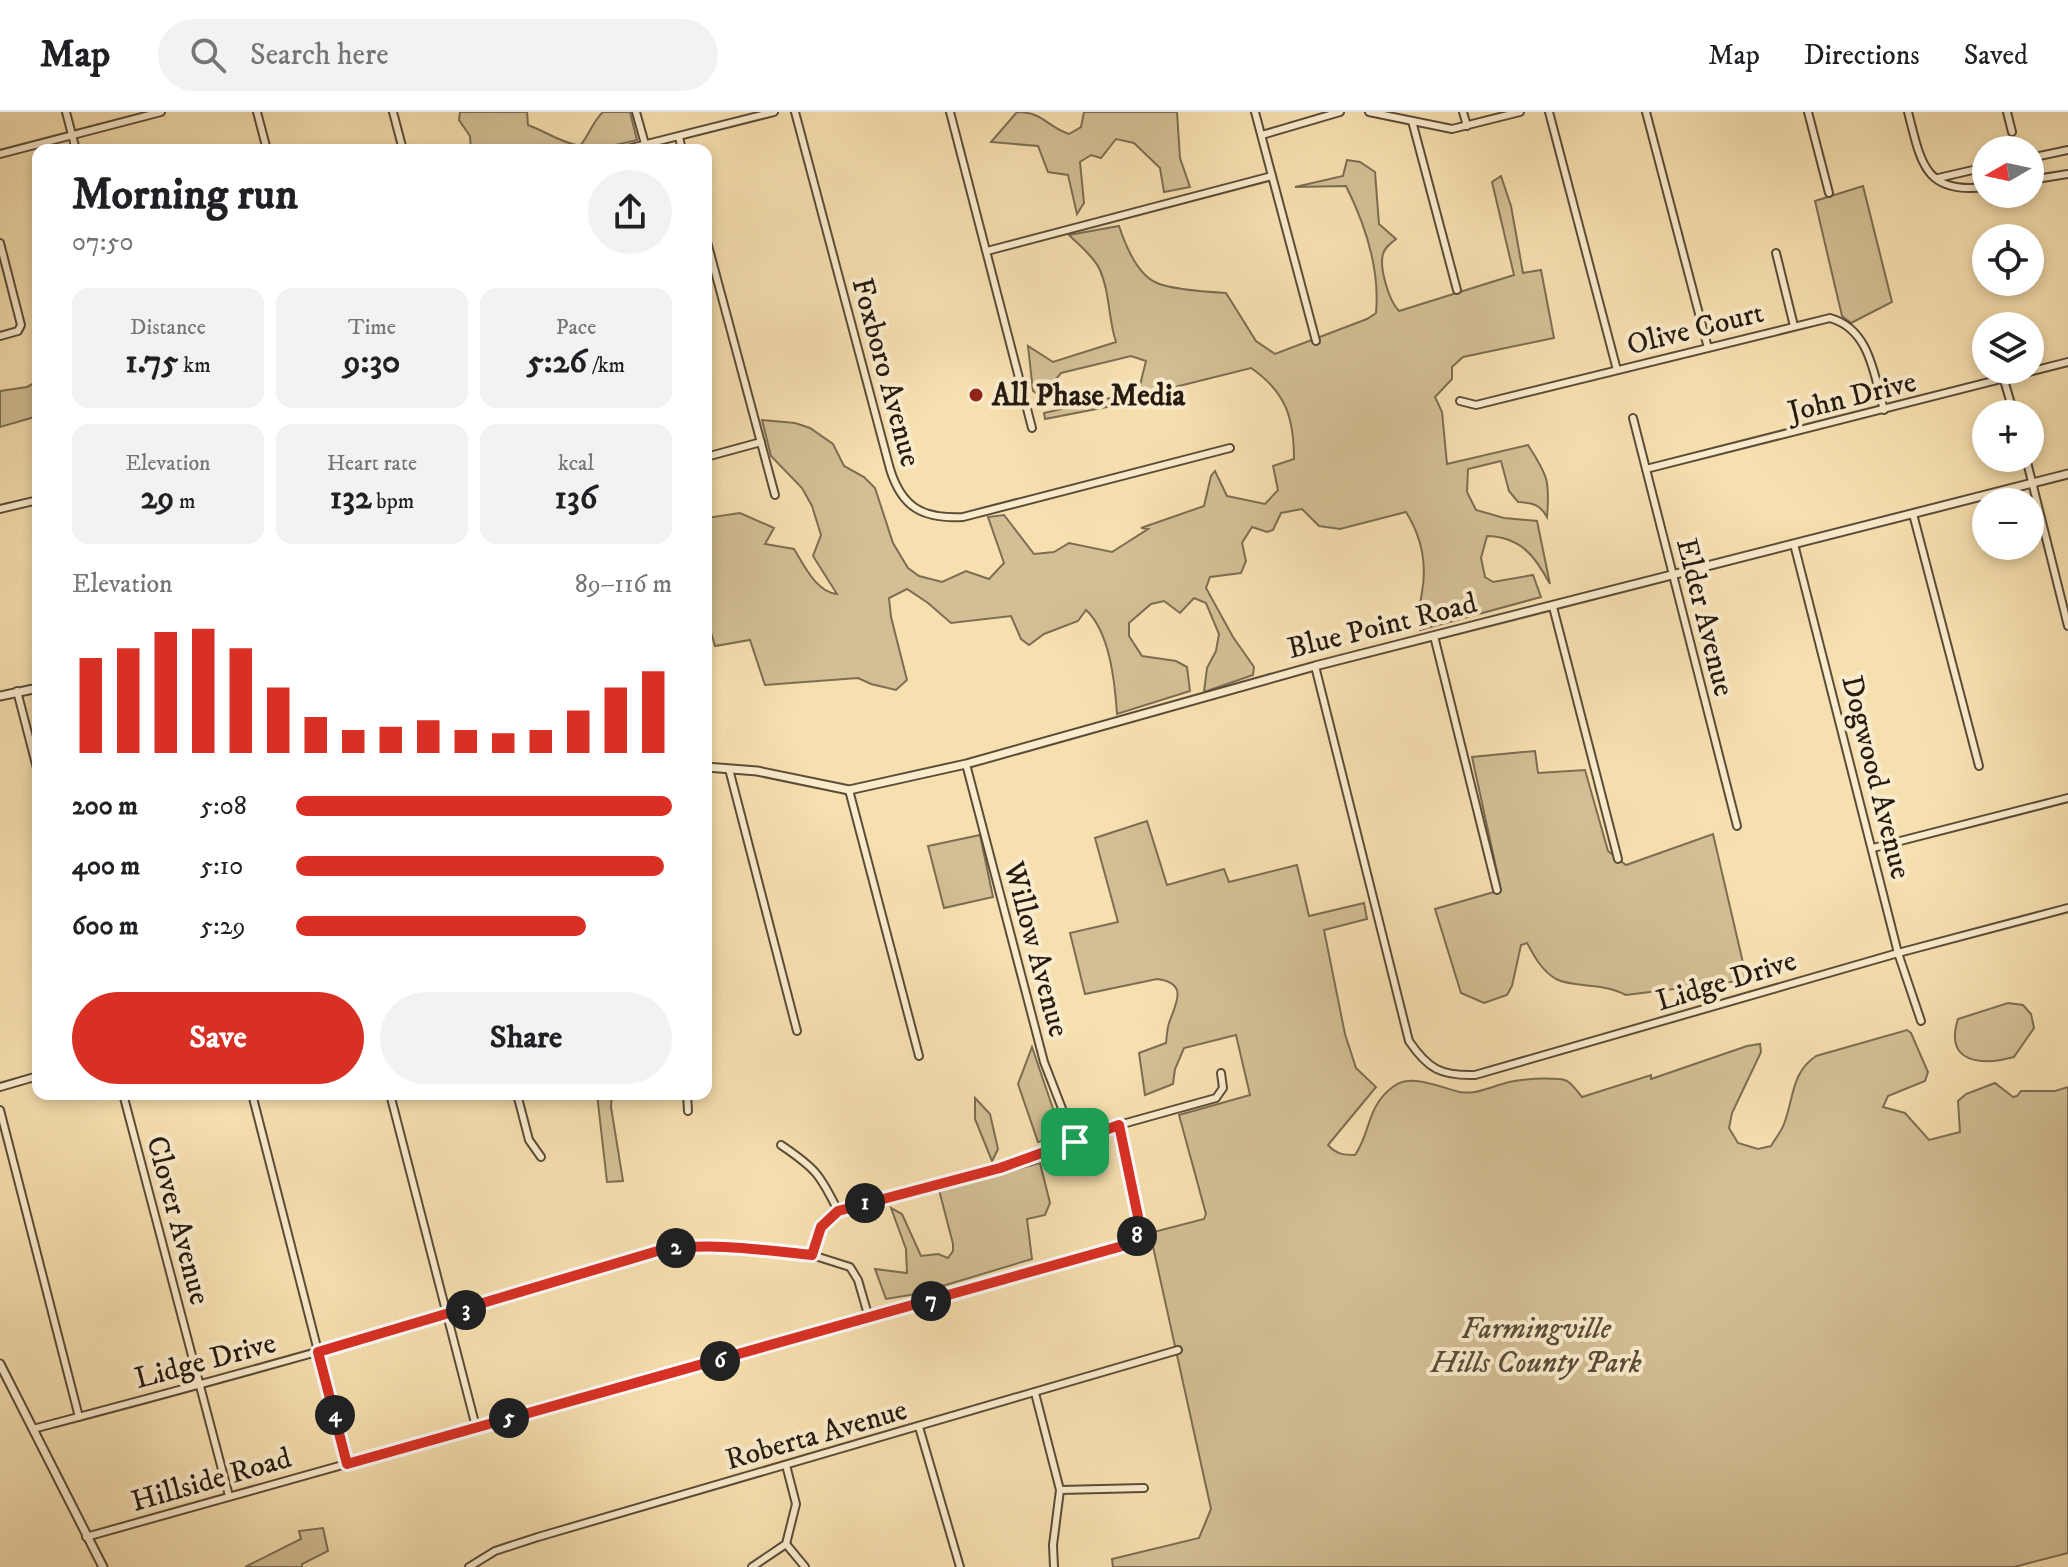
<!DOCTYPE html>
<meta charset="utf-8">
<style>
:root{--surface:#fff;--page:#f2f2f2;--text:#202124;--muted:#757577;--line:#e0e0e0;--accent:#d93025}
body{margin:0;font-family:"IM FELL DW Pica",serif;background:var(--page);color:var(--text);height:100vh;display:flex;flex-direction:column;font-size:30px;white-space:nowrap}
*{box-sizing:border-box;margin:0}
p{font-size:26px;color:var(--muted)}
.icon{flex:none;width:44px;height:44px;fill:none;stroke:currentColor;stroke-width:2;stroke-linecap:round;stroke-linejoin:round}
.map{position:relative;flex:1;overflow:hidden}
.sheet{position:absolute;left:32px;top:32px;width:680px;height:956px;display:flex;flex-direction:column;background:var(--surface);border-radius:16px;box-shadow:0 4px 12px #0003}
.sheet>*{flex:none}
.needle{width:52px;rotate:261deg}
.tools{position:absolute;left:1972px;top:24px;display:grid;gap:16px}
.tools a{display:grid;place-items:center;width:72px;height:72px;border-radius:50%;background:var(--surface);box-shadow:0 4px 12px #0003;font-size:40px}
.pin{position:absolute;display:grid;place-items:center;width:68px;height:68px;color:#fff;margin:-34px;border-radius:16px;box-shadow:0 4px 12px #0006}
.km{position:absolute;width:40px;height:40px;margin:-20px;border-radius:50%;background:#222;color:#fff;font-size:22px;line-height:40px;text-align:center}
.round{display:grid;place-items:center;flex:none;width:84px;height:84px;border-radius:42px;background:var(--page)}
.head{display:flex;align-items:center;justify-content:space-between;height:136px;padding:0 40px}
h1{font-size:44px;font-weight:700;line-height:60px}
.figures{display:grid;grid-template-columns:repeat(3,1fr);gap:12px;height:136px;padding:8px 40px}
.figures div{display:grid;align-content:center;border-radius:16px;background:var(--page);text-align:center}
.figures b{font-size:34px;font-weight:700}
.figures small{font-size:22px;font-weight:400}
.figures p{font-size:22px}
.chart{height:224px;padding:16px 40px}
.chart p{display:flex;justify-content:space-between}
.chart svg{width:100%;height:144px;margin-top:8px;stroke:var(--accent);stroke-width:6}
.action{display:flex;gap:16px;margin-top:auto;padding:16px 40px}
.action a{flex:1;height:92px;border-radius:48px;background:var(--accent);color:#fff;font-size:32px;font-weight:700;line-height:92px;text-align:center}
.action a+a{background:var(--page);color:var(--text)}
ul{padding:0 40px;list-style:none;font-size:26px}
li{display:grid;grid-template-columns:128px 96px 1fr;align-items:center;height:60px}
li i{height:20px;border-radius:10px;background:var(--accent)}
header{display:flex;align-items:center;gap:48px;box-sizing:border-box;height:112px;padding:0 40px;background:var(--surface);border-bottom:2px solid var(--line)}
header strong{font-size:38px}
nav{display:flex;gap:44px;margin-inline-start:auto;font-size:28px}
.search{width:560px;height:72px;background:var(--page);display:flex;align-items:center;gap:20px;box-sizing:border-box;padding:0 28px;border-radius:44px;color:var(--muted);font-size:30px}
.map>svg:first-child{display:block}
.green{fill:#d3bf95;stroke:#7c6d53;stroke-width:2}
.lines{fill:none;stroke-linecap:round;stroke-linejoin:round}
.minor-casing{stroke:#5a4c39;stroke-width:10}
.tertiary-casing{stroke:#5a4c39;stroke-width:11}
.minor{stroke:#faebcc;stroke-width:6}
.tertiary{stroke:#faebcc;stroke-width:7}
.route-casing{stroke:#fff;stroke-width:16}
.route{stroke:#d93025;stroke-width:10}
.poi-dot{fill:#8f2418;stroke:#faebcc;stroke-width:3}
.labels{text-anchor:middle;stroke-width:8;stroke-linejoin:round;paint-order:stroke}
.street-label{font-size:30px;fill:#251b11;stroke:#faebcc}
.poi-label{font-size:30px;font-weight:bold;fill:#251b11;stroke:#faebcc;text-anchor:start}
.park-label{font-size:30px;font-style:italic;fill:#594c39;stroke:#faebcc}
</style>
<header>
<strong>Map</strong>
<div class="search"><svg class="icon" aria-label="search" viewBox="0 0 24 24"><circle cx="10" cy="10" r="6"/><path d="M15 15l6 6"/></svg>Search here</div>
<nav><a>Map</a><a>Directions</a><a>Saved</a></nav>
</header>
<div class="map">
<svg width="2068" height="1455" viewBox="0 0 2068 1455">
<rect width="100%" height="100%" fill="#f7e0b0"/>
<filter id="stains"><feTurbulence type="fractalNoise" baseFrequency=".0025" numOctaves="4"/><feColorMatrix values="0 0 0 0 .2 0 0 0 0 .09 0 0 0 0 .02 0 0 0 .5 -.17"/></filter>
<radialGradient id="worn" r=".72"><stop offset=".6" stop-color="#630" stop-opacity="0"/><stop offset="1" stop-color="#630" stop-opacity=".3"/></radialGradient>
<!-- green -->
<g class="green">
<path d="M460,0H527L528,13C549,21 557,29 580,34C589,23 593,9 603,0H630L637,28L594,38H471L470,24L459,8Z"/>
<path d="M1017,0C1043,0 1046,14 1069,22L1081,15L1084,0H1177L1180,46L1190,75L1164,80L1160,56L1134,31L1116,27L1101,46L1091,43L1080,50L1084,91L1077,102L1068,63L1048,60L1038,34L991,30Z"/>
<path d="M1347,48L1360,50L1375,60L1379,112L1396,127C1390,132 1385,135 1383,142C1379,156 1389,189 1399,199L1514,163L1492,70L1501,64L1511,94L1523,161L1541,158L1554,226L1463,245L1452,255V267L1435,285L1442,300L1447,352L1528,333C1548,364 1550,369 1547,405C1540,392 1532,391 1518,390L1509,379L1501,349L1468,357L1467,380L1476,398L1504,406L1537,409L1550,472C1535,444 1521,425 1487,424L1481,446L1485,465L1493,470L1533,463L1541,485L1420,518C1417,503 1420,494 1422,480C1427,452 1421,424 1406,400L1340,417L1319,414L1302,397L1281,401L1273,418L1267,420L1252,415L1242,431L1246,449L1241,461L1210,465L1206,476L1233,525L1254,555L1253,563L1204,580L1207,556L1216,539L1219,522L1206,491L1194,486L1180,501L1164,489L1151,492L1129,511V524L1142,544L1176,549L1187,555L1190,579L1117,602C1115,571 1110,520 1086,498L1078,509L1044,522L1029,533L1021,527L1011,504L951,511L928,491L907,477L889,486L891,505L907,568L896,578L871,572L858,566L765,573L750,528L715,534L706,503V406L740,401L774,416L765,432L794,437C804,453 816,480 837,482L813,444L821,423L812,394L802,376L771,344L762,308L795,311L810,316L833,332L844,354L864,365L875,376L893,431L908,456L919,464L942,470L966,459L989,467L1004,451L988,405L1004,403L1034,442L1054,440L1069,431L1112,440L1148,417L1141,416L1204,394L1211,364L1215,359L1227,384L1265,392L1278,378L1273,354L1294,347C1294,306 1286,280 1251,256L1179,274L1148,287L1045,307L1044,301L1123,283L1140,273L1146,249L1131,244L1061,261L1041,285L1033,279L1028,234L1053,250L1116,230C1108,206 1110,179 1099,156C1093,144 1078,132 1069,123L1119,114C1125,132 1137,163 1157,171C1171,177 1209,180 1226,181L1256,229L1275,242L1367,207L1376,201C1380,158 1365,112 1346,74L1295,75L1343,64Z"/>
<path d="M1863,74L1892,190L1851,211L1842,204L1815,89Z"/>
<path d="M38,269V304L0,315V279L27,275Z"/>
<path d="M1535,639L1538,661L1585,658L1608,739L1626,753L1713,722L1747,868L1626,883C1602,870 1573,876 1556,867C1542,859 1534,844 1527,831L1521,833L1512,874L1507,883L1484,891L1461,881L1435,797L1501,778L1472,645Z"/>
<path d="M1147,709L1167,773L1224,757L1229,770L1297,753L1309,804L1364,791L1367,807L1324,818L1345,922L1356,956L1376,975L1328,1033C1336,1042 1343,1043 1355,1043C1371,1021 1366,994 1394,974C1413,961 1441,976 1460,980C1476,983 1493,974 1509,970C1524,967 1543,966 1559,967C1570,967 1575,977 1582,985L1651,963V967L1747,934L1760,932L1761,940L1732,1001L1729,1016L1738,1031L1758,1037L1771,1034C1775,1027 1781,1020 1784,1012C1794,986 1791,961 1816,944L1907,918L1911,921L1928,960L1925,969L1888,984L1883,995L1905,1001L1929,1028L1960,1020L1958,989L1966,982L1995,971L2013,985L2017,984L2021,979H2055L2068,975V1441L2014,1455H1113L1112,1447L1199,1426L1211,1397L1150,1121L1204,1107L1206,1102L1179,1003L1250,983L1236,923L1184,936L1175,957L1173,972L1145,983L1139,941L1166,931C1167,924 1167,917 1169,911C1176,891 1189,871 1157,867L1085,882L1070,821L1118,810L1095,726Z"/>
<path d="M980,723L993,785L944,796L928,734Z"/>
<path d="M2008,891L2023,893L2031,902L2034,916L2014,945C1981,954 1944,951 1958,907Z"/>
<path d="M1032,935L1062,1023L1038,1030L1018,972Z"/>
<path d="M597,982H612L611,995L623,1069L607,1070Z"/>
<path d="M975,986L990,1002L998,1037L992,1049L975,1007Z"/>
<path d="M1040,1051L1050,1091L1045,1103L1027,1107L1032,1147L916,1182L886,1187L875,1157L907,1161L906,1137L891,1096L902,1102L921,1144L938,1142L948,1146L953,1139V1132L939,1078Z"/>
<path d="M323,1416L328,1439L302,1452V1455H245L301,1427L299,1419Z"/>
</g>
<g class="lines">
<defs>
<g id="minor">
<path d="M66,0L76,38"/>
<path d="M257,0L267,38"/>
<path d="M393,0L403,38"/>
<path d="M636,0L645,32"/>
<path d="M795,0L890,357C902,396 923,407 963,405L1230,336"/>
<path d="M950,0L1032,316"/>
<path d="M1255,0L1316,229"/>
<path d="M1369,0L1452,17L1520,0"/>
<path d="M1463,0L1467,14"/>
<path d="M1549,0L1617,258"/>
<path d="M1646,0L1708,236"/>
<path d="M1808,0L1829,81"/>
<path d="M1908,0C1921,50 1924,83 1986,75"/>
<path d="M2007,0L2012,20"/>
<path d="M1412,9L1457,178"/>
<path d="M1262,23L1340,0"/>
<path d="M679,25L682,38"/>
<path d="M623,38L774,0"/>
<path d="M0,42L161,0"/>
<path d="M2030,46L2068,38"/>
<path d="M1938,66L1986,55"/>
<path d="M2030,68L2068,62"/>
<path d="M706,126L775,383"/>
<path d="M0,131L21,213L18,219L0,224"/>
<path d="M987,139L1272,64"/>
<path d="M1776,141L1794,214"/>
<path d="M2004,268L2014,302"/>
<path d="M1460,289L1476,293L1830,206C1870,217 1874,263 1884,298"/>
<path d="M1633,306L1737,714"/>
<path d="M706,345L761,330"/>
<path d="M2026,346L2068,514"/>
<path d="M1646,357L2068,250"/>
<path d="M0,397L38,388"/>
<path d="M1913,402L1979,654"/>
<path d="M1794,432L1898,841L1921,909"/>
<path d="M1553,495L1618,747"/>
<path d="M1434,524L1497,778"/>
<path d="M1315,554L1409,929C1428,957 1441,964 1475,963L1898,841L2068,796"/>
<path d="M17,579L38,660"/>
<path d="M966,652L1044,950L1075,1030"/>
<path d="M729,657L797,919"/>
<path d="M849,678L919,944"/>
<path d="M1873,736L2068,686"/>
<path d="M0,975L38,964"/>
<path d="M123,982L229,1384"/>
<path d="M252,982L347,1352"/>
<path d="M390,982L476,1315"/>
<path d="M517,982L529,1028L541,1045"/>
<path d="M687,982L688,999"/>
<path d="M0,998L79,1305"/>
<path d="M781,1033C815,1056 820,1062 838,1099"/>
<path d="M812,1143L850,1155L858,1168L869,1206"/>
<path d="M1035,1281L1060,1378L1053,1433L1054,1455"/>
<path d="M919,1315L960,1455"/>
<path d="M33,1317C243,1262 453,1203 661,1138C711,1130 762,1138 812,1143L821,1115L838,1099L1000,1056L1119,1013L1216,986L1223,976L1221,961"/>
<path d="M1060,1378L1144,1376"/>
<path d="M86,1425L1133,1131L1141,1119L1119,1013"/>
<path d="M786,1432L805,1455"/>
<path d="M469,1455L495,1439L538,1425L1178,1238"/>
<path d="M752,1455L786,1432L796,1392L786,1353"/>
</g>
<g id="tertiary">
<path d="M0,584L38,576"/>
<path d="M706,655L757,659L849,678L966,652L1315,554L2068,362"/>
<path d="M0,1252L103,1455"/>
</g>
</defs>
<!-- minor casing -->
<use href="#minor" class="minor-casing"/>
<!-- tertiary casing -->
<use href="#tertiary" class="tertiary-casing"/>
<!-- minor -->
<use href="#minor" class="minor"/>
<!-- tertiary -->
<use href="#tertiary" class="tertiary"/>
</g>
<g class="lines">
<defs>
<path id="route" d="M1119,1013L1141,1119L1133,1131L347,1352L318,1240L661,1138C711,1130 762,1138 812,1143L821,1115L838,1099L1000,1056Z"/>
</defs>
<!-- route casing -->
<use href="#route" class="route-casing"/>
<!-- route -->
<use href="#route" class="route"/>
</g>
<!-- markers -->
<circle class="poi-dot" cx="976" cy="283" r="8"/>
<g class="labels">
<!-- street labels -->
<g class="street-label">
<text transform="translate(1695 216) rotate(-14)" y="10">Olive Court</text>
<text transform="translate(887 260) rotate(75)" y="10">Foxboro Avenue</text>
<text transform="translate(1852 284) rotate(-14)" y="10">John Drive</text>
<text transform="translate(1706 505) rotate(76)" y="10">Elder Avenue</text>
<text transform="translate(1382 513) rotate(-14)" y="10">Blue Point Road</text>
<text transform="translate(1877 665) rotate(76)" y="10">Dogwood Avenue</text>
<text transform="translate(1037 837) rotate(75)" y="10">Willow Avenue</text>
<text transform="translate(1726 868) rotate(-17)" y="10">Lidge Drive</text>
<text transform="translate(179 1108) rotate(75)" y="10">Clover Avenue</text>
<text transform="translate(205 1248) rotate(-15)" y="10">Lidge Drive</text>
<text transform="translate(816 1322) rotate(-16)" y="10">Roberta Avenue</text>
<text transform="translate(211 1367) rotate(-16)" y="10">Hillside Road</text>
</g>
<!-- poi labels -->
<g class="poi-label">
<text x="992" y="293">All Phase Media</text>
</g>
<!-- park labels -->
<g class="park-label">
<text x="1536" y="1226">Farmingville<tspan x="1536" dy="34">Hills County Park</tspan></text>
</g>
</g>
<rect width="100%" height="100%" filter="url(#stains)"/>
<rect width="100%" height="100%" fill="url(#worn)"/>
</svg>
<div class="tools">
<a><svg class="needle" viewBox="-14 -14 28 28"><path d="M0-13l5 13h-10z" fill="#e53935"/><path d="M0 13l5-13h-10z" fill="#757577"/></svg></a>
<a><svg class="icon" aria-label="locate" viewBox="0 0 24 24"><circle cx="12" cy="12" r="6"/><path d="M12 2v4M12 18v4M2 12h4M18 12h4"/></svg></a>
<a><svg class="icon" aria-label="layers" viewBox="0 0 24 24"><path d="M12 4l9 5-9 5-9-5zM3 14l9 5 9-5"/></svg></a>
<a>+</a>
<a>−</a>
</div>
<div class="pin" style="left:1075px;top:1030px;background:#1e9e55"><svg class="icon" aria-label="arrive" viewBox="0 0 24 24"><path d="M6 21V4h12l-3 4 3 4H6"/></svg></div>
<b class="km" style="left:865px;top:1091px">1</b>
<b class="km" style="left:676px;top:1136px">2</b>
<b class="km" style="left:466px;top:1198px">3</b>
<b class="km" style="left:335px;top:1303px">4</b>
<b class="km" style="left:509px;top:1306px">5</b>
<b class="km" style="left:720px;top:1249px">6</b>
<b class="km" style="left:931px;top:1189px">7</b>
<b class="km" style="left:1137px;top:1124px">8</b>
<section class="sheet">
<div class="head"><div><h1>Morning run</h1><p>07:50</p></div><a class="round"><svg class="icon" aria-label="share" viewBox="0 0 24 24"><path d="M12 15V3M7 8l5-5 5 5M5 13v7h14v-7"/></svg></a></div>
<div class="figures">
<div><p>Distance</p><b>1.75<small> km</small></b></div>
<div><p>Time</p><b>9:30</b></div>
<div><p>Pace</p><b>5:26<small> /km</small></b></div>
</div>
<div class="figures">
<div><p>Elevation</p><b>29<small> m</small></b></div>
<div><p>Heart rate</p><b>132<small> bpm</small></b></div>
<div><p>kcal</p><b>136</b></div>
</div>
<div class="chart"><p><span>Elevation</span>89–116 m</p>
<svg viewBox="0 0 160 44" preserveAspectRatio="none"><path d="M5 44V15M15 44V12M25 44V7M35 44V6M45 44V12M55 44V24M65 44V33M75 44V37M85 44V36M95 44V34M105 44V37M115 44V38M125 44V37M135 44V31M145 44V24M155 44V19"/></svg>
</div>
<ul>
<li><b>200 m</b>5:08<i style="width:100%"></i></li>
<li><b>400 m</b>5:10<i style="width:98%"></i></li>
<li><b>600 m</b>5:29<i style="width:77%"></i></li>
</ul>
<div class="action"><a>Save</a><a>Share</a></div>
</section>
</div>
